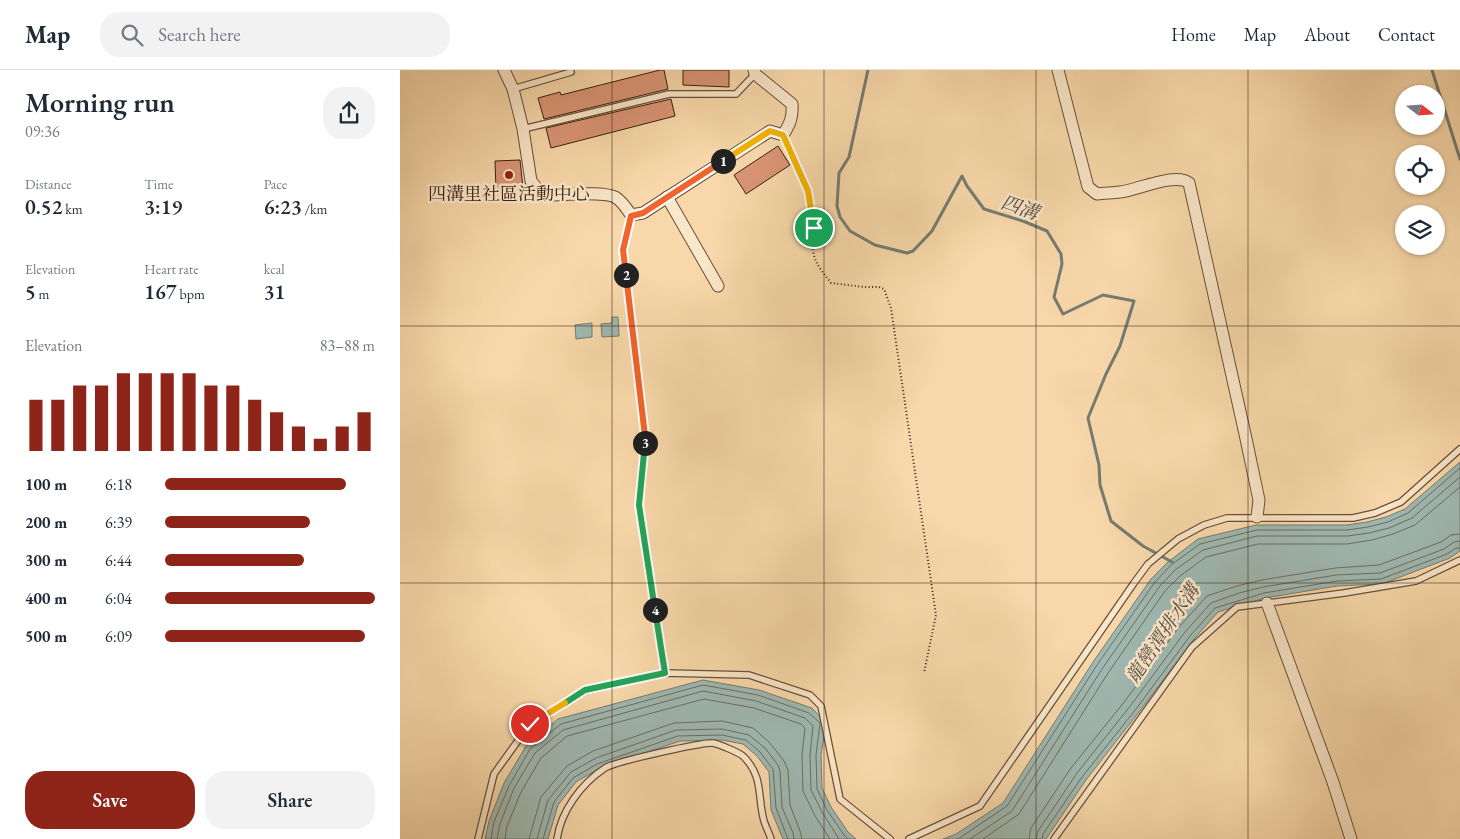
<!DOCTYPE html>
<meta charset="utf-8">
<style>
:root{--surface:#fff;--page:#f2f2f3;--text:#1f2937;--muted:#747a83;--line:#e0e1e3;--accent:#8f2418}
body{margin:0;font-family:"EB Garamond","Noto Serif TC",serif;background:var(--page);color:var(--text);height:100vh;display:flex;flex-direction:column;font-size:19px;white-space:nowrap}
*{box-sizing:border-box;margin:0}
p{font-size:16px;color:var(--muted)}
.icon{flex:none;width:28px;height:28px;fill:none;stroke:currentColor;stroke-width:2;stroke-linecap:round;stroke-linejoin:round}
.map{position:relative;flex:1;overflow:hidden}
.drawer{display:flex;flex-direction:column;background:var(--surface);width:400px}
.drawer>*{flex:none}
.needle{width:32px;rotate:107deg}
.buttons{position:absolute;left:995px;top:15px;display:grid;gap:10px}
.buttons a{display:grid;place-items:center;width:50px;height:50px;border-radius:50%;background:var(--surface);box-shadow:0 1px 4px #0004;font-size:25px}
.pin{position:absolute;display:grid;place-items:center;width:42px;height:42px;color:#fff;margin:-21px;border:2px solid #fff;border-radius:50%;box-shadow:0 1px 5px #0007}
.km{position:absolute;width:25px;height:25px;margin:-12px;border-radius:50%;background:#222;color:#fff;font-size:14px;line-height:25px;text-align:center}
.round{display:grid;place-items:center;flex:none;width:52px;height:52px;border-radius:20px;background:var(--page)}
.headline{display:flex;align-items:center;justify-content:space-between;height:85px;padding:0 25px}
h1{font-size:28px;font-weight:600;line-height:38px}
.figures{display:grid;grid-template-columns:repeat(3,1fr);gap:8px;height:85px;padding:5px 25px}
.figures div{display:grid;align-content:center}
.figures b{font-size:21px;font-weight:600}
.figures small{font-size:14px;font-weight:400}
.figures p{font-size:14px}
.chart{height:140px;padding:10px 25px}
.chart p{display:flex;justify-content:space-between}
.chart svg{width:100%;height:90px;margin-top:5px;stroke:var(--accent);stroke-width:6}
.cta{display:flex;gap:10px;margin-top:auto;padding:10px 25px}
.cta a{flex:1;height:58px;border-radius:20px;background:var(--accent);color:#fff;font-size:20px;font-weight:600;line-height:58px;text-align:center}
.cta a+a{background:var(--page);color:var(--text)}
ul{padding:0 25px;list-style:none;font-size:16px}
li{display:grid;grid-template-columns:80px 60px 1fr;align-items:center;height:38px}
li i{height:12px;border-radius:6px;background:var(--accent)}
header{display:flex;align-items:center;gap:30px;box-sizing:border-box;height:70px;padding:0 25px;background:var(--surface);border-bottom:1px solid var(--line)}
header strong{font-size:24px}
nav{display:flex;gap:28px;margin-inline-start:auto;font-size:18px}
.search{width:350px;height:45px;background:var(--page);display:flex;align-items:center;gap:12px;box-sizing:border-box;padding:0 18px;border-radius:20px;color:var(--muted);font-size:19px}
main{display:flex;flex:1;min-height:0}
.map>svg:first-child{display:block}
.water{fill:#9fb8b1;stroke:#757c72}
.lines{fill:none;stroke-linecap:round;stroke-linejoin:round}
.shore{stroke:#6b6d62;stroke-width:1}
.stream{stroke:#757c72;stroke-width:3}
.building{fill:#da9575;stroke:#372214}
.lane-casing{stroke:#67503a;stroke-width:8}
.street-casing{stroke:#67503a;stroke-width:13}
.path{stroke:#372214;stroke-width:2;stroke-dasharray:1 2.5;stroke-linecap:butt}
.lane{stroke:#fae6c8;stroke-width:5.5}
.street{stroke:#fae6c8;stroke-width:11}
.split-1-casing{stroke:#fff;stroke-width:10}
.split-2-casing{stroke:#fff;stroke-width:10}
.split-3-casing{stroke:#fff;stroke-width:10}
.split-4-casing{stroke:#fff;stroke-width:10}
.split-5-casing{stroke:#fff;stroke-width:10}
.split-6-casing{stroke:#fff;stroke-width:10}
.split-1{stroke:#f5b400;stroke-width:6}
.split-2{stroke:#f0652b;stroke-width:6}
.split-3{stroke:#f0652b;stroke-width:6}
.split-4{stroke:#22a559;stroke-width:6}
.split-5{stroke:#22a559;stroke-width:6}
.split-6{stroke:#f5b400;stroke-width:6}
.grid{fill:none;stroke:#372214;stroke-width:1;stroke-opacity:0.55}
.poi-dot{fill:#8f2418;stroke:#fae6c8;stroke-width:2}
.labels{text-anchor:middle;stroke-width:5;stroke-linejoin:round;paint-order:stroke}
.poi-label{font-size:18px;fill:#372214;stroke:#fae6c8}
.water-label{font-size:19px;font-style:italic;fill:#564f43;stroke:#fae6c8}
</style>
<header>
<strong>Map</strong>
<div class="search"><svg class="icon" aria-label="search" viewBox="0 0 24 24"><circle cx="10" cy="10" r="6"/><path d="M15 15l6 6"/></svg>Search here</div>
<nav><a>Home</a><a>Map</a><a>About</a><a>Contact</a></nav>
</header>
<main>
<section class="drawer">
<div class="headline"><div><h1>Morning run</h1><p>09:36</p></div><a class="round"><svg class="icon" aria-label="share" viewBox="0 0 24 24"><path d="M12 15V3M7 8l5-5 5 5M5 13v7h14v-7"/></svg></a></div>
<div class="figures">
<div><p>Distance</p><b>0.52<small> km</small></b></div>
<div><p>Time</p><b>3:19</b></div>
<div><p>Pace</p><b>6:23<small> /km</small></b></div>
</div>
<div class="figures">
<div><p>Elevation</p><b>5<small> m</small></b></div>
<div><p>Heart rate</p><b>167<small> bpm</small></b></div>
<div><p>kcal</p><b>31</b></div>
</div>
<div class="chart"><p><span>Elevation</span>83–88 m</p>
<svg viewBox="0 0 160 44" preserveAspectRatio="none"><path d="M5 44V19M15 44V19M25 44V12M35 44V12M45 44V6M55 44V6M65 44V6M75 44V6M85 44V12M95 44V12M105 44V19M115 44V25M125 44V32M135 44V38M145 44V32M155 44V25"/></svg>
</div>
<ul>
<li><b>100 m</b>6:18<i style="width:86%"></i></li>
<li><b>200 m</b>6:39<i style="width:69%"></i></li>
<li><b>300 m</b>6:44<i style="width:66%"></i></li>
<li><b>400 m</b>6:04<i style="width:100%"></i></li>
<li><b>500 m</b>6:09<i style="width:95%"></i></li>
</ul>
<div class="cta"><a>Save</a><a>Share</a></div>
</section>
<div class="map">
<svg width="1060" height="769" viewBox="0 0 1060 769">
<rect width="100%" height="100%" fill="#f8d8aa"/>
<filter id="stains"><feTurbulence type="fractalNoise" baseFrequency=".004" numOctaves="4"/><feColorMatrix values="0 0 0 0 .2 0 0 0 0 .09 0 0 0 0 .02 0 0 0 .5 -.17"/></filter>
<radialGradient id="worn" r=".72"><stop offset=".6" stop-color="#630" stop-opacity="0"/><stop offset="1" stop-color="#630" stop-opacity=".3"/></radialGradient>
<!-- water -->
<g class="water">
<path d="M212,247H218L219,266L202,267L201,254L212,253Z"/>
<path d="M192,253V267L176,269L175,255Z"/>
<path d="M1060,392V481L1050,488L982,514L937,516L865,528L818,542L794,569L739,642L686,710L646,769H543L556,764L603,733L693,592L751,509L768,492L798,469L856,455H947L967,452L986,447L1005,439Z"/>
<path d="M303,610L359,620L412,638L426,653L421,685L422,718L431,737L448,762L456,769H383L371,740L369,702L357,686L343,674L322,670L280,671L200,698L176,712L158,735L148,769H85L89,751L104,713L126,676L158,649Z"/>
</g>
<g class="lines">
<!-- shore -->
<g class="shore">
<path d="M91,769L94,752L109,716L130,679L161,654L303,615L358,625L409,643L420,653L416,685L417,719L427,740L444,765L448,769"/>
<path d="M97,769L100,754L114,718L135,683L163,660L303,621L356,631L405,648L413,656L410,685L411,720L422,742L439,769"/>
<path d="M105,769L107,756L121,722L141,688L167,666L304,629L354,638L401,654L405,658L402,685L403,721L415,746L430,769"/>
<path d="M129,769L141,727L167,696L193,681L274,653L322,651L353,658L369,672L384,691L388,700L390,735L400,761L402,769"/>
<path d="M137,769L148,730L171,702L196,688L276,660L322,659L349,665L365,678L378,695L380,701L382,737L393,763L394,769"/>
<path d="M143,769L154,732L173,708L197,694L278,666L322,665L346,670L360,682L373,699L376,738L388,769"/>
<path d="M558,769L607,736L697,595L755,512L771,495L800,474L857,460H947L968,457L988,452L1008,443L1060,398"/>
<path d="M570,769L612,741L702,599L760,516L775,500L803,480L857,466H948L969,463L989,458L1012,448L1060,407"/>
<path d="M583,769L619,744L708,603L765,521L780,506L806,487L858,474H947L972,470L993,464L1015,455L1060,417"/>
<path d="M629,769L631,758L671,698L725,631L779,557L807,526L837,516L862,510L935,498L979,495L1041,472L1051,465L1060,464"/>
<path d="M636,769L638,761L677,703L731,635L785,562L811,533L839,523L863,517L936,505L980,503L1044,479L1054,472L1060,471"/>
<path d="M642,769L643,764L682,707L736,639L790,566L815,538L864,523L937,511L981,509L1047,484L1056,478H1060"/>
</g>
<!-- stream -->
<g class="stream">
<path d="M468,0L449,87L439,103L437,136L440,147L450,161L475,175L507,183L513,181L532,161L562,106L567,116L584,139L623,151L647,161L661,184L662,194L654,227L663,244L703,225L734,231L720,276L706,304L688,348L699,395L700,415L711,451L743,476L772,492"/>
<path d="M1032,0L1060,89"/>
</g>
</g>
<!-- building -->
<g class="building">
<path d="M260,0H264L268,19L144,49L138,28L160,22L161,25Z"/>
<path d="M283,0H329V17L283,15Z"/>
<path d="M271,29L275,46L151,78L146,58Z"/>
<path d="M378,76L390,95L346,124L334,105Z"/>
<path d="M120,90L123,118L96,119L95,91Z"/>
</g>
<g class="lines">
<defs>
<g id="lane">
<path d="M113,19L171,2"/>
<path d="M123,59L269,24H336L355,4"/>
<path d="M383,65L408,121L414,158"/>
<path d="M231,145L223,180L245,366L239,435L265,603"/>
<path d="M78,769L94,704L130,654L185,621L265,603L349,605L410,625L421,636L440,729L490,769"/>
<path d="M157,769C161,741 181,714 205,698C214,692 302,672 313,673C318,674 341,683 344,687C364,708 357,726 364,751C366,757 369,763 371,769"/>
<path d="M509,769L580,736L734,513L748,494L778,469L804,455L827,448H953L975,443L1001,432L1060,379"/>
<path d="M654,769L792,577L837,537L944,523L1016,511L1060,490"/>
</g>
<g id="street">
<path d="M104,0L113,19L123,59L131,111L139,121L148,125C164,125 202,121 215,127C222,131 227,139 231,145L243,143L370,61L383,65C390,54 393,47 392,34L355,4L354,0"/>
<path d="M658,0L688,117L697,124C705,123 713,123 720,122C737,120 776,102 789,113L845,364L859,430L857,447"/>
<path d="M267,127L318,216"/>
<path d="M867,533L933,712L951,769"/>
</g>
</defs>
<!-- lane casing -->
<use href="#lane" class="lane-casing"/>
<!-- street casing -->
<use href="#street" class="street-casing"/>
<!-- path -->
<path class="path" d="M413,165C411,189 417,195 431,213L464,217H479L484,219L491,238L536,545L524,603"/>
<!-- lane -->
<use href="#lane" class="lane"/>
<!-- street -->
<use href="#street" class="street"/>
</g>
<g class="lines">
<defs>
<path id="split-1" d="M323,91L370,61L383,65L408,121L414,158"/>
<path id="split-2" d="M226,205L223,180L231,146L243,143L323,91"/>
<path id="split-3" d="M226,205L245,366V373"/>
<path id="split-4" d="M245,373L239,435L255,540"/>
<path id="split-5" d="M165,633L185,620L265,603L255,540"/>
<path id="split-6" d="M130,654L165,633"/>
</defs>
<!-- split-1 casing -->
<use href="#split-1" class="split-1-casing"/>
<!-- split-2 casing -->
<use href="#split-2" class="split-2-casing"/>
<!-- split-3 casing -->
<use href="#split-3" class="split-3-casing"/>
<!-- split-4 casing -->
<use href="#split-4" class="split-4-casing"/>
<!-- split-5 casing -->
<use href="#split-5" class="split-5-casing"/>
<!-- split-6 casing -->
<use href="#split-6" class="split-6-casing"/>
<!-- split-1 -->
<use href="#split-1" class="split-1"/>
<!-- split-2 -->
<use href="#split-2" class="split-2"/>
<!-- split-3 -->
<use href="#split-3" class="split-3"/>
<!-- split-4 -->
<use href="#split-4" class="split-4"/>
<!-- split-5 -->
<use href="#split-5" class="split-5"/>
<!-- split-6 -->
<use href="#split-6" class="split-6"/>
</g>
<!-- grid -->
<path class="grid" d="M212,0V769M424,0V769M636,0V769M848,0V769M0,256H1060M0,513H1060"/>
<!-- markers -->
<circle class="poi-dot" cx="109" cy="105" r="5"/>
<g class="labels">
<!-- poi labels -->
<g class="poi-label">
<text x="109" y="130">四溝里社區活動中心</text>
</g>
<!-- water labels -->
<g class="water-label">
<text transform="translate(620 137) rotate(19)" y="7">四溝</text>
<text transform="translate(762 563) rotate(-56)" y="7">龍巒潭排水溝</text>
</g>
</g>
<rect width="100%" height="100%" filter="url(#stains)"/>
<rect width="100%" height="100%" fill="url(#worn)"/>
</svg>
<div class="buttons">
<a><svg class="needle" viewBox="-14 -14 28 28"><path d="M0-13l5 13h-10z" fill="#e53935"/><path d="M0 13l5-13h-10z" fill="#747a83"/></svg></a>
<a><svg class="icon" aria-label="locate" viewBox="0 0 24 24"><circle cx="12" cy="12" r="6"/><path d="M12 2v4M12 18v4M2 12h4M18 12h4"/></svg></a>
<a><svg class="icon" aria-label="layers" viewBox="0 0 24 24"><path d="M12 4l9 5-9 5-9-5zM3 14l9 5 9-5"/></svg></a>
</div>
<div class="pin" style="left:414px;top:158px;background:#1e9e55"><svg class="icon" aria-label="arrive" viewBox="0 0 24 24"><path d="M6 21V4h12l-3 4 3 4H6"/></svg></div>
<div class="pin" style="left:130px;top:654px;background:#d93025"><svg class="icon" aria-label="check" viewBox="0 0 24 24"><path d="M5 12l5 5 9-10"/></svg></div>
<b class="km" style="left:323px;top:91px">1</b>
<b class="km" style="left:226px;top:205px">2</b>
<b class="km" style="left:245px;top:373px">3</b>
<b class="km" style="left:255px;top:540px">4</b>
</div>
</main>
